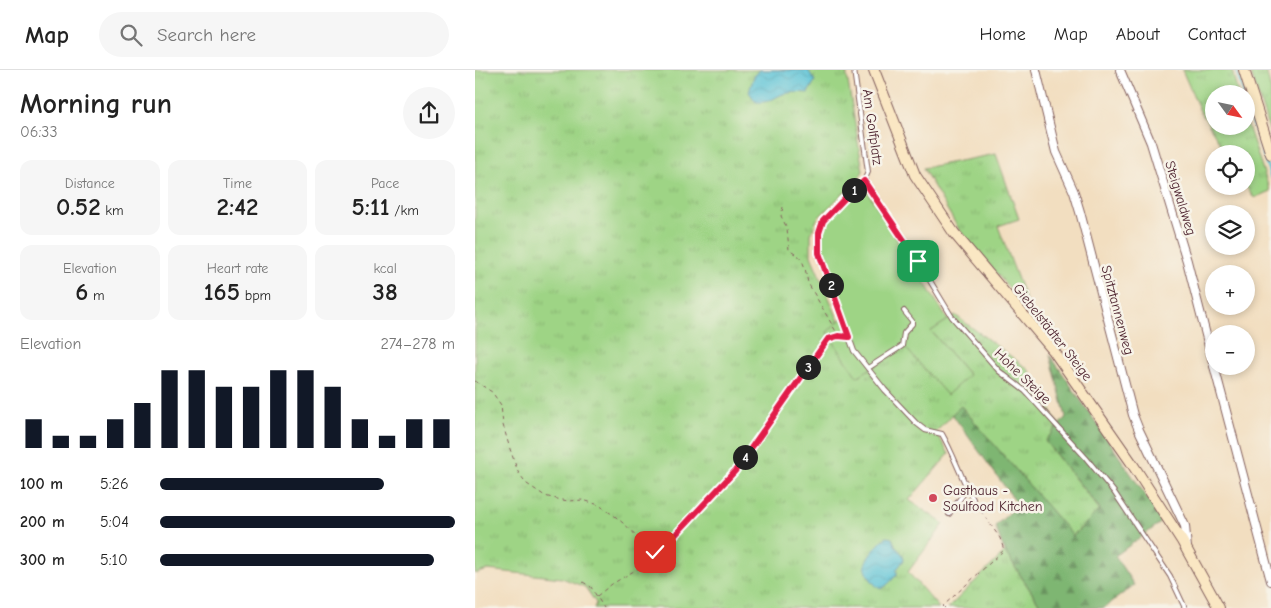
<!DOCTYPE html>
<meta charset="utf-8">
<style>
:root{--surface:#fff;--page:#f6f6f6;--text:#222;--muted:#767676;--line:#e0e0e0;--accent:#111827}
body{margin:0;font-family:"Comic Neue",sans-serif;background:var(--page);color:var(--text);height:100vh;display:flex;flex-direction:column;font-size:19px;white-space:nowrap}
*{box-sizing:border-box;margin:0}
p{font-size:16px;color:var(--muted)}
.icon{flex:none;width:28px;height:28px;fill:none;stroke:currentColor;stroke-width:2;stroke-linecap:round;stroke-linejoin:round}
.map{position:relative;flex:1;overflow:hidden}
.sheet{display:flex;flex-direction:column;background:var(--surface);width:475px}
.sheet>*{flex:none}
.needle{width:32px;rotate:123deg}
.buttons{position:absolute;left:730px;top:15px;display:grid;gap:10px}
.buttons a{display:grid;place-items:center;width:50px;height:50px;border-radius:50%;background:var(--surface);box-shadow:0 2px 8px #0003;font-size:25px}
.pin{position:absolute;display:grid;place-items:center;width:42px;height:42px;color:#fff;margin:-21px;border-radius:10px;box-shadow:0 2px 8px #0006}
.km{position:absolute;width:25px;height:25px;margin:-12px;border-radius:50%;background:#222;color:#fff;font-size:14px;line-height:25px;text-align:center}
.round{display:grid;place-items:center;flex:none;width:52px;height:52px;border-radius:26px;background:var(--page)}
.headline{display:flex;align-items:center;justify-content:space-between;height:85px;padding:0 20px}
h1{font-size:28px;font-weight:600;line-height:38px}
.stats{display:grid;grid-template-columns:repeat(3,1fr);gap:8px;height:85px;padding:5px 20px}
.stats div{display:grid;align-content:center;border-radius:12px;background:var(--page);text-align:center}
.stats b{font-size:25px;font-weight:600}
.stats small{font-size:14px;font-weight:400}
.stats p{font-size:14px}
.chart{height:140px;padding:10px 20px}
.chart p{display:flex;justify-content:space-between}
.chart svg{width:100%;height:90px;margin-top:5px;stroke:var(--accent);stroke-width:6}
ul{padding:0 20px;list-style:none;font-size:16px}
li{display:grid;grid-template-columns:80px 60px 1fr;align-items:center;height:38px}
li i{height:12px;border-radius:6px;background:var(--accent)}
header{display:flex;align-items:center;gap:30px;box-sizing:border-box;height:70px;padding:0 25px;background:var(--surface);border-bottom:1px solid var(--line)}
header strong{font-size:24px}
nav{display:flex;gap:28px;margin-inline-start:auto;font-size:18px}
.search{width:350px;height:45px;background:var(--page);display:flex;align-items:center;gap:12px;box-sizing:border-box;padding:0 18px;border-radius:28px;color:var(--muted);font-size:19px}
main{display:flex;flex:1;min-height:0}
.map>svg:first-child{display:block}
.grass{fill:url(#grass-tufts);stroke:#747a58}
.forest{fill:url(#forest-firs);stroke:#646a4e}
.pitch{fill:#9ed485;stroke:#747a58}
.water{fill:url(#water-waves);stroke:#527181}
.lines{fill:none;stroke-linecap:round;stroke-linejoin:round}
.stream{stroke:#5ac3d7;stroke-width:2.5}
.service-casing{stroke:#85625f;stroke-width:6}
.minor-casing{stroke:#85625f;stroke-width:10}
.secondary-casing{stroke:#85625f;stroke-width:12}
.path{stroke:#85625f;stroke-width:1;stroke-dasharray:4 4;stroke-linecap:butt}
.service{stroke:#fff;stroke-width:4}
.minor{stroke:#fff;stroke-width:8}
.secondary{stroke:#fae7c3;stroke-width:10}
.route-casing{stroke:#fff;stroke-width:10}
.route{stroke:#e11d48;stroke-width:6}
.poi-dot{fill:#d1495b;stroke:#f7f3e8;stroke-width:2}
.labels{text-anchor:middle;stroke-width:5;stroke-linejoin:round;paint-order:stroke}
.street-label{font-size:14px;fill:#4a1f2b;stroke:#f7f3e8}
.poi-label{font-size:14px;fill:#4a1f2b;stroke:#f7f3e8;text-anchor:start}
</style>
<header>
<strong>Map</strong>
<div class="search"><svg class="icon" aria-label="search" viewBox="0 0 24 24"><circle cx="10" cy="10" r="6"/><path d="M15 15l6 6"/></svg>Search here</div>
<nav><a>Home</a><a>Map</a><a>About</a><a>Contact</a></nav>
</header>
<main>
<section class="sheet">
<div class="headline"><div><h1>Morning run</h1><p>06:33</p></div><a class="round"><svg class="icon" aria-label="share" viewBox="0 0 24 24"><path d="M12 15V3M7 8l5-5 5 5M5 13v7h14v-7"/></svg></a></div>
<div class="stats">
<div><p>Distance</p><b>0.52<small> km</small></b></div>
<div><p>Time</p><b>2:42</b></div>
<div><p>Pace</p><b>5:11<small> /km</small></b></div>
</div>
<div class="stats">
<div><p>Elevation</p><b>6<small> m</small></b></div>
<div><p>Heart rate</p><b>165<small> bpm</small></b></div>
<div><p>kcal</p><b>38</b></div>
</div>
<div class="chart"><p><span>Elevation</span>274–278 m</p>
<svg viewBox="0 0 160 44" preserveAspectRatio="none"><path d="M5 44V30M15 44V38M25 44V38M35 44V30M45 44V22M55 44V6M65 44V6M75 44V14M85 44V14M95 44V6M105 44V6M115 44V14M125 44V30M135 44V38M145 44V30M155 44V30"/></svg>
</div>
<ul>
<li><b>100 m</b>5:26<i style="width:76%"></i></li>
<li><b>200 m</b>5:04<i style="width:100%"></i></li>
<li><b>300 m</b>5:10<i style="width:93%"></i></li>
</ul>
</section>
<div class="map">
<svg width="796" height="538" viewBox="0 0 796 538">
<defs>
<pattern id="grass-tufts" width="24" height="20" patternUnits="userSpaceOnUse" patternTransform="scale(1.25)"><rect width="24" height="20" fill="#9ed485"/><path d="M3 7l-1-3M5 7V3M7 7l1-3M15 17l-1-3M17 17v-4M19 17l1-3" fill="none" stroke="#8ab673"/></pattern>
<pattern id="forest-firs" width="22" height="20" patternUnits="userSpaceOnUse" patternTransform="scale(1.25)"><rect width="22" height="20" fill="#7eb672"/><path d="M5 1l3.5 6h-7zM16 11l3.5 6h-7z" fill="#69935e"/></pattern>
<pattern id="water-waves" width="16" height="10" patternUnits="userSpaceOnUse" patternTransform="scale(1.25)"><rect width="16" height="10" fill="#5ac3d7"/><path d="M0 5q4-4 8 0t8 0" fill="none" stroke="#50a7b9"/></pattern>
</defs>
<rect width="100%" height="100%" fill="#f7f3e8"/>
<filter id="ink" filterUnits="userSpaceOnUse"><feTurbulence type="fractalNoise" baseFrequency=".02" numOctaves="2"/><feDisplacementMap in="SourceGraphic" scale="10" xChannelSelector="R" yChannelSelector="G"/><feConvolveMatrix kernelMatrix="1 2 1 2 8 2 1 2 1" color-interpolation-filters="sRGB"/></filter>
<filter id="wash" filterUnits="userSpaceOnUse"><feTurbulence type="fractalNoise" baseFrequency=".0096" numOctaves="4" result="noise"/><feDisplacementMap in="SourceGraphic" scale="20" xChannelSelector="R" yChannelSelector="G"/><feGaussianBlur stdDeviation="1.12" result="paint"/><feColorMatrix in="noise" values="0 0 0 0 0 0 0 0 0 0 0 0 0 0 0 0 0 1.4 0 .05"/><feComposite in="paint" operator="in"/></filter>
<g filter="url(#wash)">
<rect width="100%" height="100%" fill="#f2dec0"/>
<!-- grass -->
<g class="grass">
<path d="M0,0H371L388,101L384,108L342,149L336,164V186L364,251L352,263L430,277L494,305L456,261L480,245L553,299L584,355L570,371L625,440L597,466L486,336L461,362L474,384L434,430L469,454L433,502L464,538H119L121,533L110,517L87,508L13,500L0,504Z"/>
<path d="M707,0H757L763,24H739V56H771V50L795,121L779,128L771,116V84H752L725,41Z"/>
<path d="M775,0H791L796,21V66Z"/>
<path d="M521,84L544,149L523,156L556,244L483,158L448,98Z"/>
<path d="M530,482L567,538H473Z"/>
</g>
<!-- forest -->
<path class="forest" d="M575,285L688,451L640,486L659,515L629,538H567L530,482L520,456L543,435L477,344L486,336L598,466L625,439L570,371L591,347Z"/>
<!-- pitch -->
<path class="pitch" d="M388,115L473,250L456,261L494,305L472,325L430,277L382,307L352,262L370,245L347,181V163L350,153Z"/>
<!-- water -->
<g class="water">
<path d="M285,0H333L340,11L333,23C325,22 317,22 308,24C296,29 295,33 281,32L274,22L279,6Z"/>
<path d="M412,467L417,468L421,477L428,485L429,490L422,499V505C417,509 412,517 405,519C398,514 388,501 391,492C393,487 397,482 400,479C404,474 407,470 412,467Z"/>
</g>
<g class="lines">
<!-- stream -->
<g class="stream">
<path d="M761,0L769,24"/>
<path d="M771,32L796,108"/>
</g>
</g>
</g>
<g filter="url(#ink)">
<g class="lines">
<defs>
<g id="service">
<path d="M379,0L393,102L389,111L369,129L348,151L344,163V183L379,281L410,320L441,353L450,360L467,364C479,385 486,408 498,429"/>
<path d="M389,111L443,191L477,247L524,301L550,321L611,388L639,422L695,506L710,538"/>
<path d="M393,298L427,276L429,263L437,254V251L429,241"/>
<path d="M474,444L492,419"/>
</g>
<g id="minor">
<path d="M561,0L581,82L599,122L605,142L658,345L664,360L710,456L712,478"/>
<path d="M645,0L676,73L712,191L739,296"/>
<path d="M739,296L796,511"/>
</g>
<g id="secondary">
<path d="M399,0L440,105L479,163L578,280L656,392L707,471L744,538"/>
<path d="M769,0L796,84"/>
</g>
</defs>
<!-- service casing -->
<use href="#service" class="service-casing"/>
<!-- minor casing -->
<use href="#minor" class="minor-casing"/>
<!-- secondary casing -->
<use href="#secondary" class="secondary-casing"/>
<!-- path -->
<g class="path">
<path d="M308,137L306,146L312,158L314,180L326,188L330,198L333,213L363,265"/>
<path d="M0,311L17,322L26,335L28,355L35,379L43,402L52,414L70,426L77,428L93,431L108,430L124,435L141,447L156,460L174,481L180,482L188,478L260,401L353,269L363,266H368"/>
<path d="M108,512L116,517L129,538"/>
<path d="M122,526L137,514L169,495L180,483"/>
<path d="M470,538L468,536L529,480L525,468L501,434"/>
</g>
<!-- service -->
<use href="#service" class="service"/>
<!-- minor -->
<use href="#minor" class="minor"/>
<!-- secondary -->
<use href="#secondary" class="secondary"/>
</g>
</g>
<g class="lines" filter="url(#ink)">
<defs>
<path id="route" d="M180,482L188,478L260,401L353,269L363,266L374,267L344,183V163L348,151L369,129L389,111L443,191"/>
</defs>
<!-- route casing -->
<use href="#route" class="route-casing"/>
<!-- route -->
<use href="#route" class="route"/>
</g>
<!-- markers -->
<circle class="poi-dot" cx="458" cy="428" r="5"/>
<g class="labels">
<!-- street labels -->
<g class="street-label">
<text transform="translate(398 57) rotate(82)" y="5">Am Golfplatz</text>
<text transform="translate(706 128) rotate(73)" y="5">Steigwaldweg</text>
<text transform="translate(643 240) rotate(75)" y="5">Spitztannenweg</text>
<text transform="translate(578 262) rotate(52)" y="5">Giebelstädter Steige</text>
<text transform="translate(548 306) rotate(44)" y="5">Hohe Steige</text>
</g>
<!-- poi labels -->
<g class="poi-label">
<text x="468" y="425">Gasthaus -<tspan x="468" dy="16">Soulfood Kitchen</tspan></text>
</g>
</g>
</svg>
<div class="buttons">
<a><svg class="needle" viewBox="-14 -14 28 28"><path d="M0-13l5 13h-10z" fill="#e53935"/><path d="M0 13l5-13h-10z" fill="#767676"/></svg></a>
<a><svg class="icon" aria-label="locate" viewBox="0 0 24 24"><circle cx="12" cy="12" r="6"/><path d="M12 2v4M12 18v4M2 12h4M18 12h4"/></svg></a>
<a><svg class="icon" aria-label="layers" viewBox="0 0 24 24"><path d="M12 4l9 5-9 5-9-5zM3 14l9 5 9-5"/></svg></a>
<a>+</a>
<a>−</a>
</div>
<div class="pin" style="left:443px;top:191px;background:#1e9e55"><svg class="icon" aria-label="arrive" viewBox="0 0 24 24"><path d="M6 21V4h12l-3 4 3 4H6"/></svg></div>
<div class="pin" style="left:180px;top:482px;background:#d93025"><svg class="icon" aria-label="check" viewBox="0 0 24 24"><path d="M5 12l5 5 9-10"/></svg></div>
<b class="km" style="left:379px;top:120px">1</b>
<b class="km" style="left:356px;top:215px">2</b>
<b class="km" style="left:333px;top:297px">3</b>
<b class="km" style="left:270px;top:387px">4</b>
</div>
</main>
